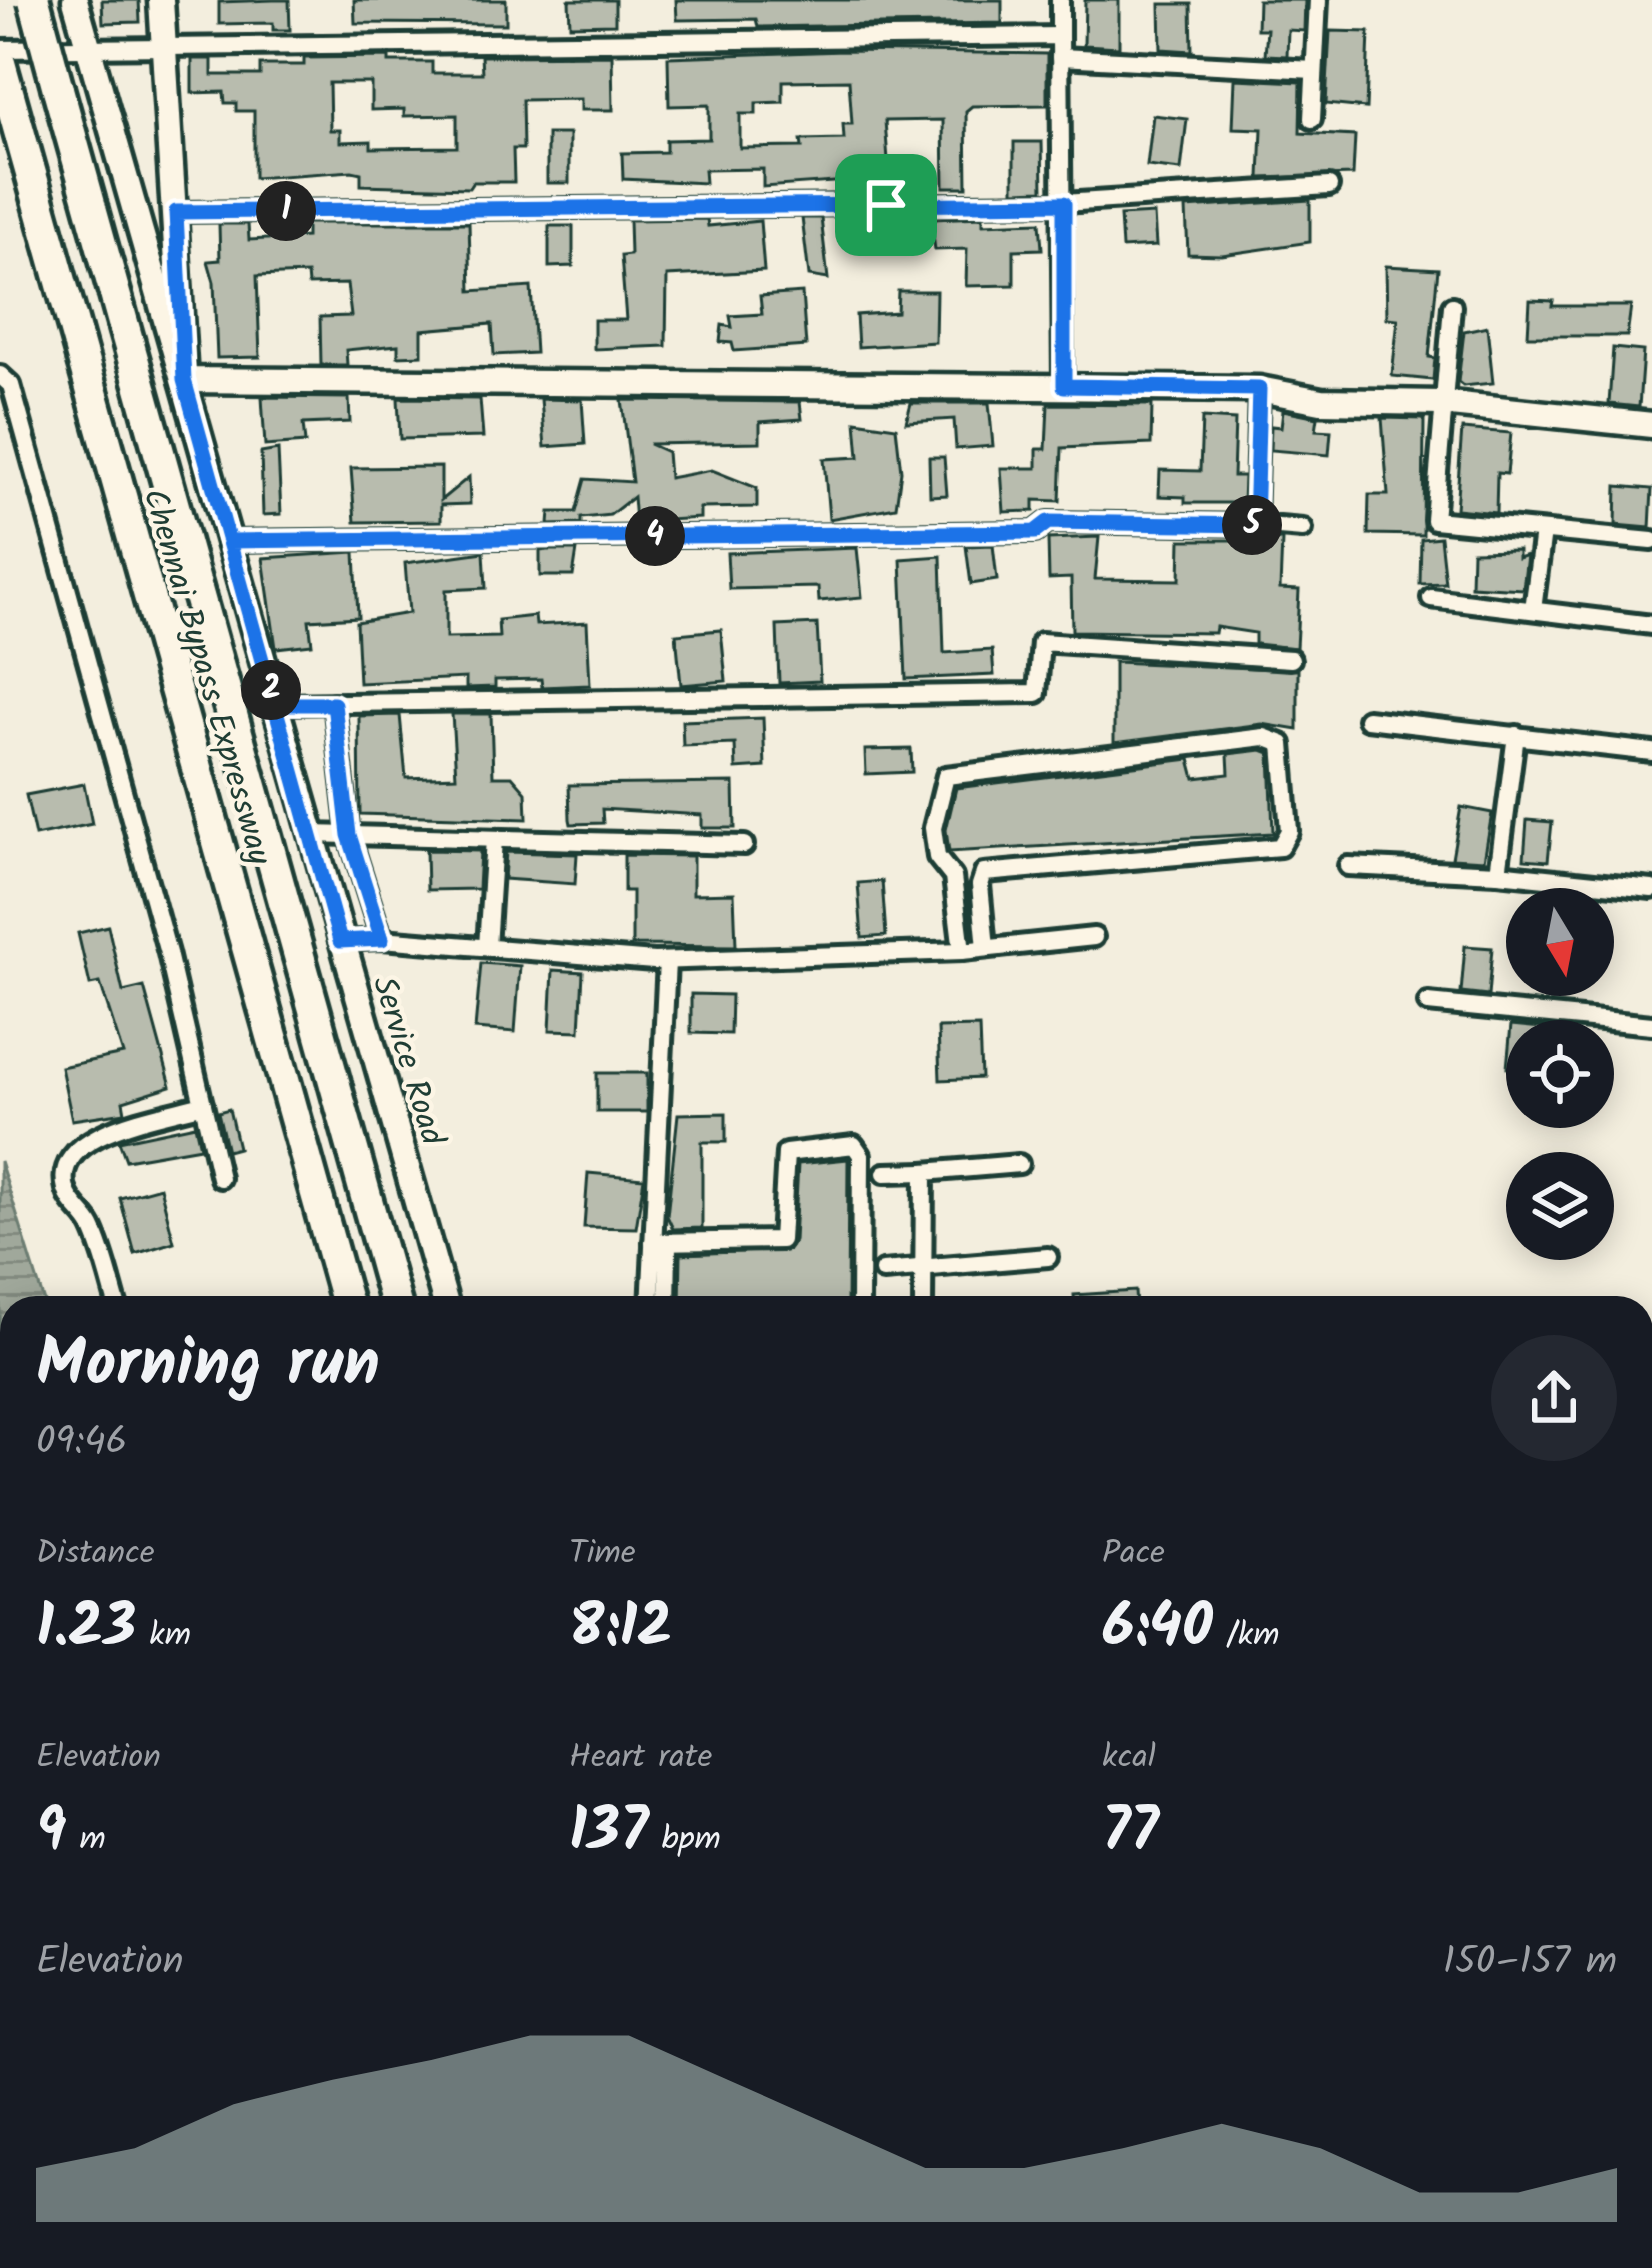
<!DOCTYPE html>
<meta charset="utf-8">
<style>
:root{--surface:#171b24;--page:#242831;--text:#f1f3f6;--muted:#9ea1a6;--accent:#92a19f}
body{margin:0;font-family:Kalam,sans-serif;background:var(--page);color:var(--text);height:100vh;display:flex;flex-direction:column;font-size:45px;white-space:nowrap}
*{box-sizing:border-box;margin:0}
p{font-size:39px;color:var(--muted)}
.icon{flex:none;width:66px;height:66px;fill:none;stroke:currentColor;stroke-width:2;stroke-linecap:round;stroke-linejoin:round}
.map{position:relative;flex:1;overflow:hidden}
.sheet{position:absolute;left:0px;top:1296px;width:1653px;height:972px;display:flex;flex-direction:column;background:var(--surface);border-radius:36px 36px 0 0;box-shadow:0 6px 30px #0003}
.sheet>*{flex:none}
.needle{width:78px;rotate:170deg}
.tools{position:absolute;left:1506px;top:888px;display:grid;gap:24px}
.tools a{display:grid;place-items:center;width:108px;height:108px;border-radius:50%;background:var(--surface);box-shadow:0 6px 30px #0003;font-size:60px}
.pin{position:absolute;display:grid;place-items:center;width:102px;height:102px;color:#fff;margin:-51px;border-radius:24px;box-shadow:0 6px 18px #0006}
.km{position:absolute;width:60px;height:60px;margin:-30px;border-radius:50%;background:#222;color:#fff;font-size:33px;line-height:60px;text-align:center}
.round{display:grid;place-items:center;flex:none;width:126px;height:126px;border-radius:63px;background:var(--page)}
.headline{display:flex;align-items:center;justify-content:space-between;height:204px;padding:0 36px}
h1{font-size:66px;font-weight:700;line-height:90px}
.figures{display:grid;grid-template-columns:repeat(3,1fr);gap:18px;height:204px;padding:12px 36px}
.figures div{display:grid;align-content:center}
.figures b{font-size:60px;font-weight:700}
.figures small{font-size:33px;font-weight:400}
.figures p{font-size:33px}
.chart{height:336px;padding:24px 36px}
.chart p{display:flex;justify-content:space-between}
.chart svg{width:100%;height:216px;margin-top:12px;fill:var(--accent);opacity:.7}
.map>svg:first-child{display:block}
.water{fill:url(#water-rules);stroke:#6c7d72;stroke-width:3}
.building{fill:#b8bcae;stroke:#1f3d34;stroke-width:3;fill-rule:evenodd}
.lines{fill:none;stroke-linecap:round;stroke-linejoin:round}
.lane-casing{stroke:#1f3d34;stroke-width:18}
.street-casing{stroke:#1f3d34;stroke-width:26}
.secondary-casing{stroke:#1f3d34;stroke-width:33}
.highway-casing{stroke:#1f3d34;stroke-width:39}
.lane{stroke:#fcf5e5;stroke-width:9}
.street{stroke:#fcf5e5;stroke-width:16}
.secondary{stroke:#fcf5e5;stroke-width:24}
.highway{stroke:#fcf5e5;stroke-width:30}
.highway-bridge-casing{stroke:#1f3d34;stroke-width:39;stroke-linecap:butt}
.highway-bridge{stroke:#fcf5e5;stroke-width:30}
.route-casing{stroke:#fff;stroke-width:24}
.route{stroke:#1a73e8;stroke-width:15}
.labels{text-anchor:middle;stroke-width:9;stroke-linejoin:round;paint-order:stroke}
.street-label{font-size:33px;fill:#1f3d34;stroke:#fcf5e5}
</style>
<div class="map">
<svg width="1652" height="2268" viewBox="0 0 1652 2268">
<defs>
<pattern id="water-rules" width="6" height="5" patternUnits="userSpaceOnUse" patternTransform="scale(3)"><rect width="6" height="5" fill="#a0a89b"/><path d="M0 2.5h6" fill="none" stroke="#828a7f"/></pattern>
</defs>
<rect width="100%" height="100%" fill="#f3eede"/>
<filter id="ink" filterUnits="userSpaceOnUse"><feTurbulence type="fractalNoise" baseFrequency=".00833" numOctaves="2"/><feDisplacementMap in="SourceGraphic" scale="24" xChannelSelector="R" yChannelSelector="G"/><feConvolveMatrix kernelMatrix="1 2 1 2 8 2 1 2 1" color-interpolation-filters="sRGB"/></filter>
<g filter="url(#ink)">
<!-- water -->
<path class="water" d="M0,1161L46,1308H12L8,2159L0,2059Z"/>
<!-- building -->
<g class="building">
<path d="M102,0H139L140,22L103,23Z"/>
<path d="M273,0H289L290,30H273V23L219,24V2Z"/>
<path d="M354,0H506V24L355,23Z"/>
<path d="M569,0H615V24L570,25Z"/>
<path d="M676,0H1002V23L758,27L756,19L677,20Z"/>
<path d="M1085,0H1119V47L1084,45Z"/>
<path d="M1258,0H1305L1304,31L1288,30L1287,56L1265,55L1267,29H1257Z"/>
<path d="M1160,4H1191L1192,51L1161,49Z"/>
<path d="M1330,31L1369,32L1366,108L1326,104Z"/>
<path d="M844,51L1047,54V105L972,106L966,111L967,187H944L943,120L885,121L890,186L847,189V181L763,187V169L704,170L705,183L623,179L622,153L666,152V140L709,139V105L669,106L668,57ZM849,80L852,124H843L844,139L801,140L802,147L740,148V114H756V103L783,102V81Z"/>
<path d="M612,55L613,110H581V99L522,100L523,149H513L514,182H473L469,188L361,185V173L352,171L254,178V111H236V103H225L224,92L192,93V59H212V75H260V65H304V58L389,57V62H432V73H482L481,56ZM329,83H371V110L404,109V116L457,115V147L371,148V141L340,142V130H330Z"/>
<path d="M1235,79L1301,82L1300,133L1355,136L1353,175L1260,178L1262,129L1233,128Z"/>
<path d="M1153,115L1187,119L1181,170L1147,166Z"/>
<rect x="547" y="134" width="22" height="49"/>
<path d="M1014,142H1042L1043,190L1014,191Z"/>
<path d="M1310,200V242L1222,255L1188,254L1186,208Z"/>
<path d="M1154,214L1156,246L1122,248L1120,216Z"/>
<path d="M983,217V224L1040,222L1042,249L1014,250V285L966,286L967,249L935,250L931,219Z"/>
<path d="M802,218H821L828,279L809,276Z"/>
<path d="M707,219L708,226L760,221L764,271L667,276L666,346L594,349V320H626L621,256L630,255L629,220Z"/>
<path d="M306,223H469L471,291L531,287L535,353L494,355L492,324L422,330V355L398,356V345L346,350L347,365H321L320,317L351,316L347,284L308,285L307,274L257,276L260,357L217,358L214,282L208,261L220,260L219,224H248L249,240L306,237Z"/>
<path d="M549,226H573V266L549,267Z"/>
<path d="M1386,266L1438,269L1429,357L1435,358L1433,380L1392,376L1398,319L1387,318Z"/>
<path d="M898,291H936L935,342L858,347L856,315L897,312Z"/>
<path d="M802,293L806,346L734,351L732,343L720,342L722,325L732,327L730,316L762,314L760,296Z"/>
<path d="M1530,300L1553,301L1552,306H1631L1627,336H1528Z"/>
<path d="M1487,326L1493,383L1463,386L1458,382L1464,331Z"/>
<path d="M1613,348L1643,351L1639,407L1609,404Z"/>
<path d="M262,397L349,398L350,422L303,424L305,443L265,446Z"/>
<path d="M398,398L480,399L483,437L400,439Z"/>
<path d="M541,399L582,400L585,444L545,447Z"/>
<path d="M622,400L800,402L802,419L760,422V442L649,444L667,452L669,478L712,470L757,488V507L700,508V518L635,522L633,497L610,515L581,518V524L549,525L550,512H576L585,479L632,482Z"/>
<path d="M911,403H989L993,446L956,449L954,419L906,422Z"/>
<path d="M1048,404L1152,405L1151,444L1062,448L1060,501L1034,500V511L1004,512L1001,468H1037V449H1046Z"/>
<path d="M1283,410L1318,417L1316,430L1331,431L1329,455L1270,450L1271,426L1281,427Z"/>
<path d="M1202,418L1235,420L1233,476H1244L1243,503H1185V497L1159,496L1160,470L1200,471Z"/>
<path d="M1382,418L1424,419L1423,535L1368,534L1369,495H1388Z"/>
<path d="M856,421L896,427L901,471L896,507L829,519L824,459L859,457Z"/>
<path d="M1462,429L1511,433L1507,474L1497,473L1496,513L1456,509Z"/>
<path d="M278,450L281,514L263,515L261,453Z"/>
<path d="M929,457H944L947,495L930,496Z"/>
<path d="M441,467V500L469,477L470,504L441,505V521L355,522L351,468Z"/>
<path d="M1617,486L1652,489L1650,528L1616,525Z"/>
<path d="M1099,537L1095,579L1180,580L1181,540H1282L1280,589L1299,590L1296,648L1255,644V633L1216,627L1215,633L1072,631L1071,578L1049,579L1048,539Z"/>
<path d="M1440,537L1445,583L1420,584L1421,539Z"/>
<path d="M993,545L997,580L971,584L966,546Z"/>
<path d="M857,548L862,597L819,601L818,587L729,589L727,553Z"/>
<path d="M548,550H577L573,576H540V551Z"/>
<path d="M1518,550V558L1527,555L1523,589L1471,586L1472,551Z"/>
<path d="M355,552L358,617L309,620L312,644L276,648L263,558Z"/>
<path d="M484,552L486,588L446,590V638L499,637L498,620L535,616L536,625L587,622L590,685L542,687L541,679L495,680V687L466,688V678L359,683L356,622L409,613L405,563Z"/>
<path d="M941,556L944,653L992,650L994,675L906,679L901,559Z"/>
<path d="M817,624L820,681L779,683L777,626Z"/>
<path d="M721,630L726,681L681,685L676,634Z"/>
<path d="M1114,662L1298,670V730L1262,724L1114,743Z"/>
<path d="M452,714H491L493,776H512L526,792L527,819L360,814L359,716L400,715L406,778L456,776Z"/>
<path d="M763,718L765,767L736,769L735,744L683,746L682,721Z"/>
<path d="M911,749L912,772L866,774L865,750Z"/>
<path d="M1262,750L1270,753L1273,833L949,852L946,830L956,788L1190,759L1195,778L1229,774L1228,754Z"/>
<path d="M734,783L735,828H702V815L602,809L603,823L571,824L570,819L569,785Z"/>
<path d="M84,784L92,824L35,836L26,795Z"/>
<path d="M1461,807L1492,813L1484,860L1452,858Z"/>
<path d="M1527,820L1552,822L1548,861L1524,859Z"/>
<path d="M426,850L480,851L478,889L427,890Z"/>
<path d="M506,852L577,854L575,884L504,879Z"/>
<path d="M624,855L693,856V894L734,893L736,946L632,945V891H624Z"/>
<path d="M882,881L886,936L862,938L858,883Z"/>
<path d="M108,926L123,992L144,987L171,1086L123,1101L125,1112L72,1120L61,1067L123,1054L100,983L90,985L78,933Z"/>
<path d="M1465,946L1492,948L1488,996L1461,993Z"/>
<path d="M481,963L520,966L515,1032L475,1029Z"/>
<path d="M553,970L583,972L580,1031L550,1030Z"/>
<path d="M691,994L731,995L730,1034L691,1033Z"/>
<path d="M1511,1025L1562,1030V1041H1527V1070L1507,1068Z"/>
<path d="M979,1027L981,1078L940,1080L938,1028Z"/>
<rect x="597" y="1073" width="50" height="39"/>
<path d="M229,1109L238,1148L227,1151L218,1112Z"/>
<path d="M726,1113V1142H702V1228L673,1229L667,1216L678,1114Z"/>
<path d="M195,1125L200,1147L126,1160L119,1141Z"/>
<path d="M848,1159L847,1308H680L681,1254L788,1250L794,1241L798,1164Z"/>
<path d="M588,1173L644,1178L636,1228L584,1227Z"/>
<path d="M160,1187L174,1242L135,1254L120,1198Z"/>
<path d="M1135,1291L1136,1308H1075L1074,1295Z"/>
</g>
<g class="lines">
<defs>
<path id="lane" d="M316,2256L317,2268"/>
<g id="street">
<path d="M1060,36V0"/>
<path d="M0,49L1060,36L1063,386"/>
<path d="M1060,57L1314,70"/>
<path d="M1312,119L1318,0"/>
<path d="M176,212L1063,203L1329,186"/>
<path d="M1452,306L1434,520L1652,541"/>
<path d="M0,375L11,385L168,953L220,1178"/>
<path d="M1255,525L1303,529"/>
<path d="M229,541L1035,532L1048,522L1255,525L1259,389"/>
<path d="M1431,598L1652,625"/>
<path d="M1533,610L1543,531"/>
<path d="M334,703L349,835L382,939"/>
<path d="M275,704L1037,693L1041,642L1291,659"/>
<path d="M1367,719L1652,752"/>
<path d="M1516,735L1498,873L1652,889"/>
<path d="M311,834L744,845"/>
<path d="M1348,866L1498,873"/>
<path d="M339,941L382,939L654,961L962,951L1094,937"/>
<path d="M487,947L494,839"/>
<path d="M962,951L953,877L937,857L933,828L946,776L1264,737L1282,744L1289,831L1280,847L984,873L980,885L986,948"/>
<path d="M1428,1003L1652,1025"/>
<path d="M885,1173L924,1172"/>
<path d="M653,1242L781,1240L786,1153L854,1145L861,1155L860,1308"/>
<path d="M883,1271L1048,1257"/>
<path d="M118,1308C110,1281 104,1252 92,1227C85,1213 70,1205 66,1189C50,1131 164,1116 203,1104"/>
<path d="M650,1308L667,961"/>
<path d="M667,1308L668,1242"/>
<path d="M923,1308L924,1172L1019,1164"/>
<path d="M0,2160L12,2168"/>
<path d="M42,2268V2256"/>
</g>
<g id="secondary">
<path d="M75,0L447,1308"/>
<path d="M161,0L184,380L1259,389L1321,401L1441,403L1652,425"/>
<path d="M710,2256L713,2268"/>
</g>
<g id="highway">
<path d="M0,63L348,1308"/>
<path d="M58,89L397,1308"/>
<path d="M613,2256L616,2268"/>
<path d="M659,2256L663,2268"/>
</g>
</defs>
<!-- lane casing -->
<use href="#lane" class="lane-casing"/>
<!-- street casing -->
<use href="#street" class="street-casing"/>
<!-- secondary casing -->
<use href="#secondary" class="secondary-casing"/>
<!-- highway casing -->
<use href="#highway" class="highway-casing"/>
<!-- lane -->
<use href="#lane" class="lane"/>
<!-- street -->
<use href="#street" class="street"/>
<!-- secondary -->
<use href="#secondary" class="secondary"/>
<!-- highway -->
<use href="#highway" class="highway"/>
<defs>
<path id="highway-bridge" d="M34,0L58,89"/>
</defs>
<!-- highway-bridge casing -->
<use href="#highway-bridge" class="highway-bridge-casing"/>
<!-- highway-bridge -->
<use href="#highway-bridge" class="highway-bridge"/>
</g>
</g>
<g class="lines" filter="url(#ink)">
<defs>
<path id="route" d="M886,205L176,212L184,380L274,704H334L349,835L382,939L340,941C304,807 266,674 229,541L1035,532L1048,522L1255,525L1259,389L1064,386V203L886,205"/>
</defs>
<!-- route casing -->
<use href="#route" class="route-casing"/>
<!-- route -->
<use href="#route" class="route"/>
</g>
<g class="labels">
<!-- street labels -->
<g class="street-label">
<text transform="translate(209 676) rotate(74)" y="12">Chennai Bypass Expressway</text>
<text transform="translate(410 1060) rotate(73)" y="12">Service Road</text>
</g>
</g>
</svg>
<div class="tools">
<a><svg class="needle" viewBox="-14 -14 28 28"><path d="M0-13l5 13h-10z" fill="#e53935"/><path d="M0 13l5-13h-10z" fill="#9ea1a6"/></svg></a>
<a><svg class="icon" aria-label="locate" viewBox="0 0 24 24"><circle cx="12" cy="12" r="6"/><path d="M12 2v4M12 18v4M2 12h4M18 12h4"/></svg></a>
<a><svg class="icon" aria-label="layers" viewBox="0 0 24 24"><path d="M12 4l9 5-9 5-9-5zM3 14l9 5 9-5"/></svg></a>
</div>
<div class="pin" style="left:886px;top:205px;background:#1e9e55"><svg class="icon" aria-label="arrive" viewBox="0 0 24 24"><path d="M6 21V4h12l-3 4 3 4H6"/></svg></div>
<b class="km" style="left:286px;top:211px">1</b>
<b class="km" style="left:271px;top:690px">2</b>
<b class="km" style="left:655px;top:536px">4</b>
<b class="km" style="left:1252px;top:525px">5</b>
<section class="sheet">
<div class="headline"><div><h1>Morning run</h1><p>09:46</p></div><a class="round"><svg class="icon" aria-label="share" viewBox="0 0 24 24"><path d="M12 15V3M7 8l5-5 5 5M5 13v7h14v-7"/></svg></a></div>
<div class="figures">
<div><p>Distance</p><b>1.23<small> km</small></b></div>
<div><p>Time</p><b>8:12</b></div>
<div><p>Pace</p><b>6:40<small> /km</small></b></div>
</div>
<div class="figures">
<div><p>Elevation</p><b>9<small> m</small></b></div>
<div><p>Heart rate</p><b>137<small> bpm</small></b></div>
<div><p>kcal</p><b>77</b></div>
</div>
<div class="chart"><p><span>Elevation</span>150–157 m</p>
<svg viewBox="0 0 160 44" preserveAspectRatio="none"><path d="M0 44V33L10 29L20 20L30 15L40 11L50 6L60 6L70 15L80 24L90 33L100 33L110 29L120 24L130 29L140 38L150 38L160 33V44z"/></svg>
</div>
</section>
</div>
